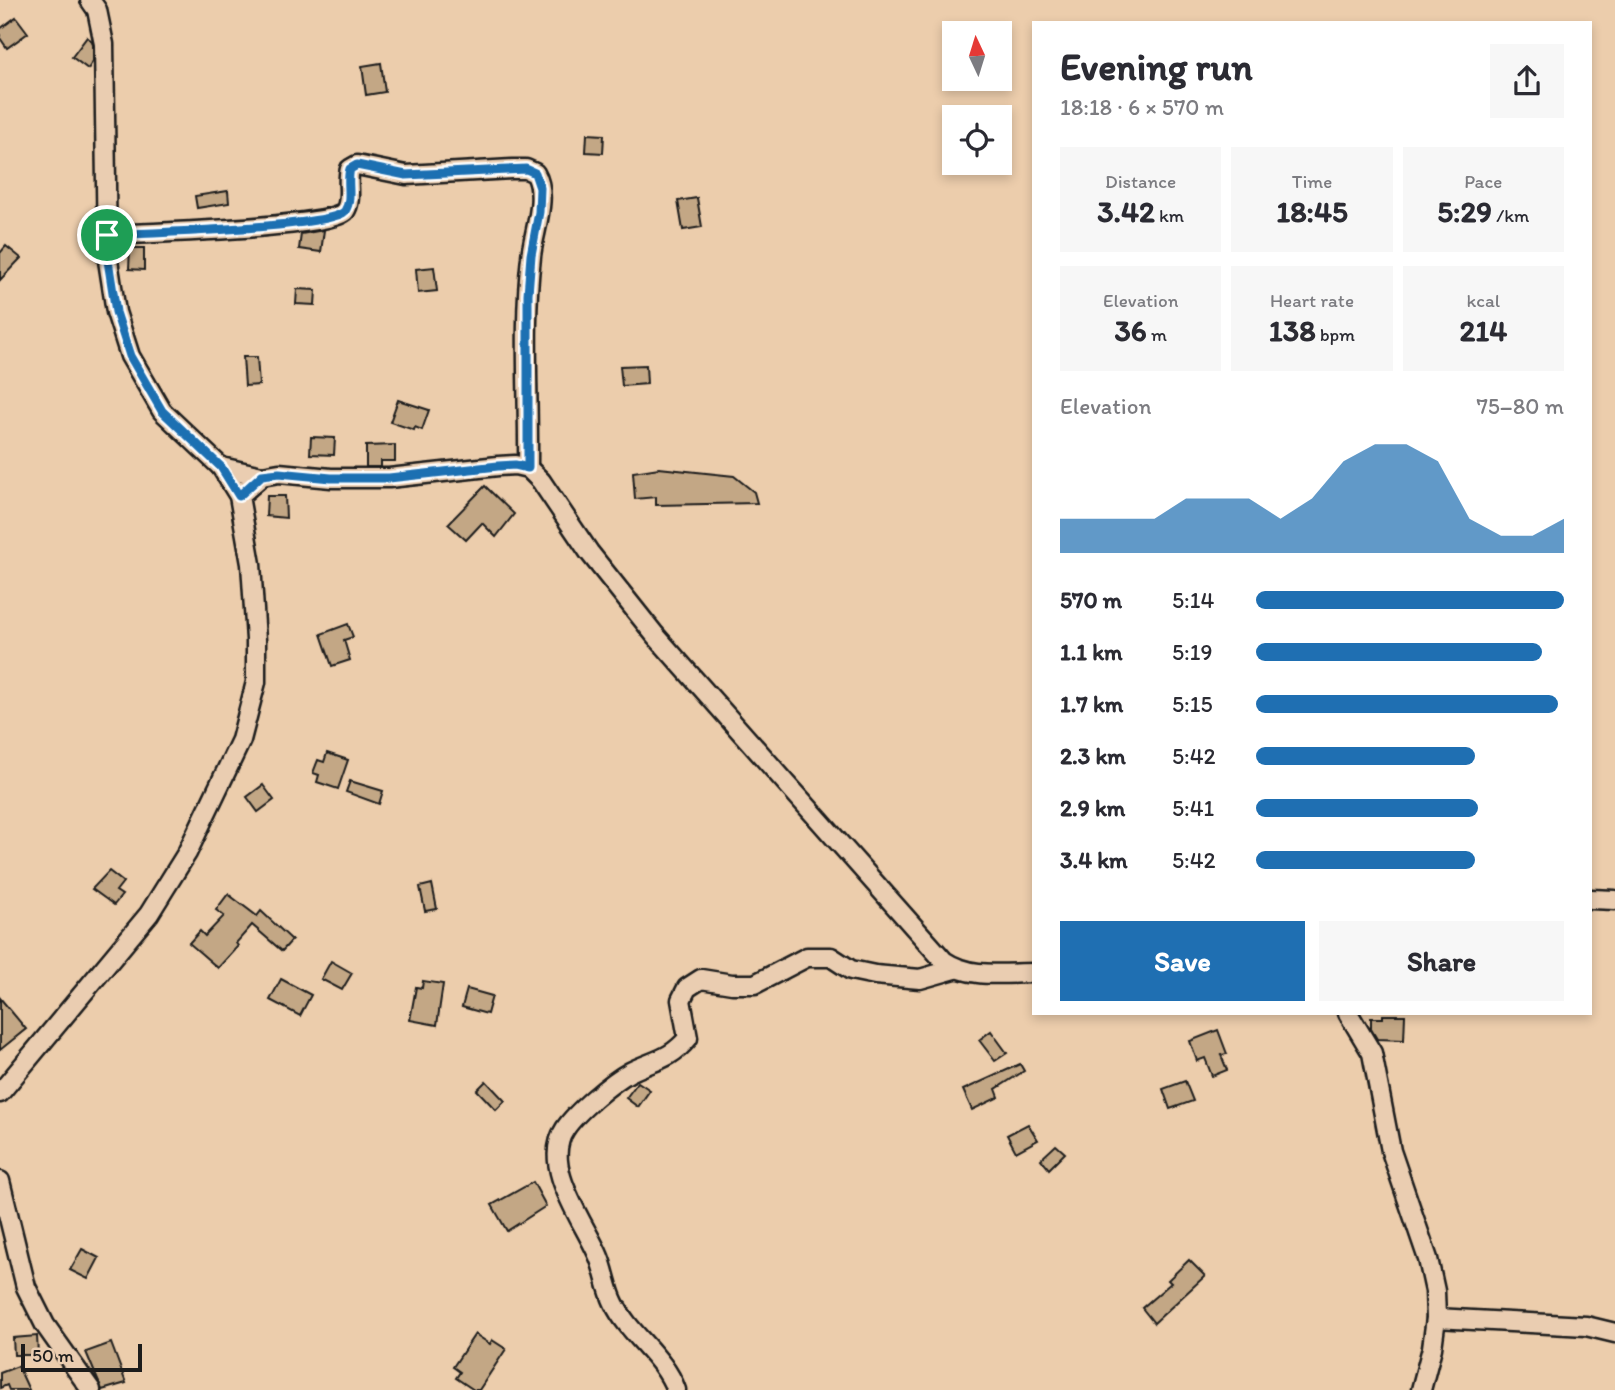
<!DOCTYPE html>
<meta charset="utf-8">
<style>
:root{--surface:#fff;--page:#f7f7f7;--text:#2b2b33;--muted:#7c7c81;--accent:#1f6fb2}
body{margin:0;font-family:Itim,sans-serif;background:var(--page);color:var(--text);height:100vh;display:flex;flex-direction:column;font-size:26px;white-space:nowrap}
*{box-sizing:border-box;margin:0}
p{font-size:23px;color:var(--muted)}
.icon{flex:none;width:38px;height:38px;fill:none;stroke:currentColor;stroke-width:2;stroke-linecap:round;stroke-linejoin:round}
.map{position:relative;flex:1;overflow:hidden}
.sheet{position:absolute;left:1032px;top:21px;width:560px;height:994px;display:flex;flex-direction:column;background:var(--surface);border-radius:0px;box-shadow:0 4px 10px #0003}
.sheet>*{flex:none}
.needle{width:46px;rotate:356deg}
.buttons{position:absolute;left:942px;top:21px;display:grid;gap:14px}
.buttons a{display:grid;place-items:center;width:70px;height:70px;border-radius:0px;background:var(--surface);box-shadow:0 4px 10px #0003;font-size:35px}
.scale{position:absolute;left:21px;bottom:18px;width:121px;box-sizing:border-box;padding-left:7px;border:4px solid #1c1c1c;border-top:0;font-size:19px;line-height:24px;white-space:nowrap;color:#1c1c1c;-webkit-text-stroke:5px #eacdb1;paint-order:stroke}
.pin{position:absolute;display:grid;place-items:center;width:60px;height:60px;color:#fff;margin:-30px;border:4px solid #fff;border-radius:50%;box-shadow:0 2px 7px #0007}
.round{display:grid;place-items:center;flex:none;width:74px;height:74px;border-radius:0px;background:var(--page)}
.summary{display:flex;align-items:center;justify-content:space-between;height:119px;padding:0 28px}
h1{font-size:38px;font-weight:700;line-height:52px}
.figures{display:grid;grid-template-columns:repeat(3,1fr);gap:10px;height:119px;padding:7px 28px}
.figures div{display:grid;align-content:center;border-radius:0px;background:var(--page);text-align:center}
.figures b{font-size:30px;font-weight:700}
.figures small{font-size:19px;font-weight:400}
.figures p{font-size:19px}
.chart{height:196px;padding:14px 28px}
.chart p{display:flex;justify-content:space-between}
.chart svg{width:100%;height:126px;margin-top:7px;fill:var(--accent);opacity:.7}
.button{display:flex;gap:14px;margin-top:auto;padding:14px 28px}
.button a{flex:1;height:80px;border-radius:0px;background:var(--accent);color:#fff;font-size:28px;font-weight:700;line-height:80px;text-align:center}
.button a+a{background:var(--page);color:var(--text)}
ul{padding:0 28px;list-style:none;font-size:23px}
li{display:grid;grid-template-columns:112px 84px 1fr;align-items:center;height:52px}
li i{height:18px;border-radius:9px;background:var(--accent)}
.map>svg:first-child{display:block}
.building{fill:#c3a785;stroke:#1c1c1c;stroke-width:2}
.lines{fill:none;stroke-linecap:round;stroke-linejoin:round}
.street-casing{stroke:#1c1c1c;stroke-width:23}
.street{stroke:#eacdb1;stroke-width:18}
.route-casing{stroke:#fff;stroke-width:14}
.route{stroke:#1f6fb2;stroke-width:9}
</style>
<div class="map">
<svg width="1615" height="1390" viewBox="0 0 1615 1390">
<rect width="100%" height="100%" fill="#eccdac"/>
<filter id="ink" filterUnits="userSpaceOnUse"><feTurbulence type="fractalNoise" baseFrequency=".0143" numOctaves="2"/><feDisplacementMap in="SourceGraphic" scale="14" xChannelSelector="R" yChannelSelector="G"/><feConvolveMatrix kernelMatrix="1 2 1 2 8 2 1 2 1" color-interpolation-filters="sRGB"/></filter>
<g filter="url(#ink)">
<!-- building -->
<g class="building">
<path d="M16,17L28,33L7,48L0,38V29Z"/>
<path d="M87,37L92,41L93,45V61L88,69L72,57Z"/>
<path d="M381,63L385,92L366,95L362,66Z"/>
<path d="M587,134L604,135L603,153L586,152Z"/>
<path d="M228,191L229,203L197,208L195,196Z"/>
<path d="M697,198L702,227L683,230L678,201Z"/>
<path d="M324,230L321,252L299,249L301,234Z"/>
<path d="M6,246L21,258L0,280V253Z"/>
<path d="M130,248H144V270L129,269Z"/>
<path d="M434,267L437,291L418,293L416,269Z"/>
<path d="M297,289L316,290L315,305L296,304Z"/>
<path d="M243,357H257L259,385L245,386Z"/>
<path d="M646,365L647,384L622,386L620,366Z"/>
<path d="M398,400L429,410L422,430L415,427L414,430L390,422Z"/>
<path d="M311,437L335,438L334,455L310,454Z"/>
<path d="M395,445V461H381V467H366V446Z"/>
<path d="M659,468L734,476L754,492L757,503L656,505V497L635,499L633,472Z"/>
<path d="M485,486L514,514L496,537L482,523L466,540L448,524Z"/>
<path d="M267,496H285L286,518L266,516Z"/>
<path d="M348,624L353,637L344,640L350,660L332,666L321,634Z"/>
<path d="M327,753L348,760L338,789L317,782L319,775L313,773L318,760L324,762Z"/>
<path d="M350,781L383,791L379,804L346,792Z"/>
<path d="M263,785L274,800L258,812L247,797Z"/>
<path d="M109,871L123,882L116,891L122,895L114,905L92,889Z"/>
<path d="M432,884L437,909L425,911L420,887Z"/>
<path d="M228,894L257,916L261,911L292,940L282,951L252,925L236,943L238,946L218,968L189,943L200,931L205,936L224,916L216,910Z"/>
<path d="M331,961L352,973L342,990L321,979Z"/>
<path d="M281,979L311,995L300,1016L270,1000Z"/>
<path d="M423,981L443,984L437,1025L410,1020L416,987L422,988Z"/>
<path d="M467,989L492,996L487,1014L462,1007Z"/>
<path d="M0,998L26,1029L0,1050Z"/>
<path d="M1383,1015H1405L1404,1040L1377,1039L1371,1029V1018H1383Z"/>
<path d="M1218,1030L1227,1054L1221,1055L1227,1070L1212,1076L1205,1058L1197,1061L1190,1041Z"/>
<path d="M991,1031L1007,1053L995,1061L979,1040Z"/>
<path d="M1020,1064L1024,1071L996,1089L999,1097L972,1110L963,1090Z"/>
<path d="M486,1081L505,1101L496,1110L477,1090Z"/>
<path d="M1185,1081L1193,1101L1170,1109L1163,1089Z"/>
<path d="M638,1082L650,1090L638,1107L626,1098Z"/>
<path d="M1028,1124L1038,1140L1016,1152L1007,1135Z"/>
<path d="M1056,1145L1065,1153L1049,1169L1041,1159Z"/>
<path d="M533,1182L546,1206L507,1231L492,1205Z"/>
<path d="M82,1249L99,1258L88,1279L70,1270Z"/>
<path d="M1189,1260L1205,1276L1154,1323L1142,1308L1171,1283L1168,1280Z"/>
<path d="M475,1334L490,1344L492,1340L506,1349L479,1390H474L456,1378L460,1372L453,1367Z"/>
<path d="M37,1336L38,1355H14L13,1338Z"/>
<path d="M111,1343L126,1383L102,1390L86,1352Z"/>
<path d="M18,1366L29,1390H9L7,1385L0,1388V1373Z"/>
</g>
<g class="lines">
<defs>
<g id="street">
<path d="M107,235C139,233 332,228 345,211C353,199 346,182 350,169L357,165L406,175L512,169H526L535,173C549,197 533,232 531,257C523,326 529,399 528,468"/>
<path d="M221,467L262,476"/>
<path d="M239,496L262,476L279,473L331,478H389L498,466L515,465L528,468L541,481L589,552L655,635L944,961C970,979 1004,973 1034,973"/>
<path d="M1591,899L1615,900"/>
<path d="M1348,1013L1372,1053L1391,1151L1428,1259L1435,1291L1436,1318L1432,1348L1421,1390"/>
<path d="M0,1093L149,914L187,853L241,740L256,682V640L251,564L239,496L221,467L162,411L130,356L116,312L107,254L104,44L97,10L90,0"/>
<path d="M0,1181L26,1287L45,1325L91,1390"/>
<path d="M1436,1318L1586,1326L1615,1333"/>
<path d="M676,1390C664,1356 629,1335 614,1303C607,1289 605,1272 599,1257C585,1223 540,1166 565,1129C576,1112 612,1082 630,1072C654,1060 670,1060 688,1038L681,1000L687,988L701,979L732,984H755L807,957H831L851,970L875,975L920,979L955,969"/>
</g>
</defs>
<!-- street casing -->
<use href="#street" class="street-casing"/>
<!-- street -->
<use href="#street" class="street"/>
</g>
</g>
<g class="lines" filter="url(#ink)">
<defs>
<path id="route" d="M357,165L406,175L526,169L535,173L540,188L539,212L531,255L528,294V468L515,465L498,466L389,478H331L279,473L262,475L239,496L221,467L162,411L130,356L116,312L107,254V235C139,233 332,228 345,211C353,199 346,181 350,169Z"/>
</defs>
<!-- route casing -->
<use href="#route" class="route-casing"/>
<!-- route -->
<use href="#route" class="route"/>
</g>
</svg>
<div class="buttons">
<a><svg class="needle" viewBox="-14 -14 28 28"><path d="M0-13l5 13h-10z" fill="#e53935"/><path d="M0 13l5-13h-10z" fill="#7c7c81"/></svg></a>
<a><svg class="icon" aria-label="locate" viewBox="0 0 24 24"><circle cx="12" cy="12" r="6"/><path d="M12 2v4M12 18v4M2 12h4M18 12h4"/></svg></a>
</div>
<div class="scale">50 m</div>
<div class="pin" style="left:107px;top:235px;background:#1e9e55"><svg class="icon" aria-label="arrive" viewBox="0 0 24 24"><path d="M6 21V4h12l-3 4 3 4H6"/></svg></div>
<section class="sheet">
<div class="summary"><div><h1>Evening run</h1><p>18:18 · 6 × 570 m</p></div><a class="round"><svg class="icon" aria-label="share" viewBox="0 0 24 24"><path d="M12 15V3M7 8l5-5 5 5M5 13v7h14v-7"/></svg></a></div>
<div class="figures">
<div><p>Distance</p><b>3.42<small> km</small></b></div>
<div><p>Time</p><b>18:45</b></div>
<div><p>Pace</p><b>5:29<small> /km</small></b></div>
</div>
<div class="figures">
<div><p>Elevation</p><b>36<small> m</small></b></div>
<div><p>Heart rate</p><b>138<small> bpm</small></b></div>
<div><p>kcal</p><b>214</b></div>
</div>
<div class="chart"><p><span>Elevation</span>75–80 m</p>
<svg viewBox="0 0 160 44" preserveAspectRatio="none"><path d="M0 44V32L10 32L20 32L30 32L40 25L50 25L60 25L70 32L80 25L90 12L100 6L110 6L120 12L130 32L140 38L150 38L160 32V44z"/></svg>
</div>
<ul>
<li><b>570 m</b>5:14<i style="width:100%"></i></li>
<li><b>1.1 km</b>5:19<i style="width:93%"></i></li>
<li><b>1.7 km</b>5:15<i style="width:98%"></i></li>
<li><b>2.3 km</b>5:42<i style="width:71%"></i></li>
<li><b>2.9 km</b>5:41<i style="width:72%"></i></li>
<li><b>3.4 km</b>5:42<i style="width:71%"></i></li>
</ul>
<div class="button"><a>Save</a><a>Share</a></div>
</section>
</div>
